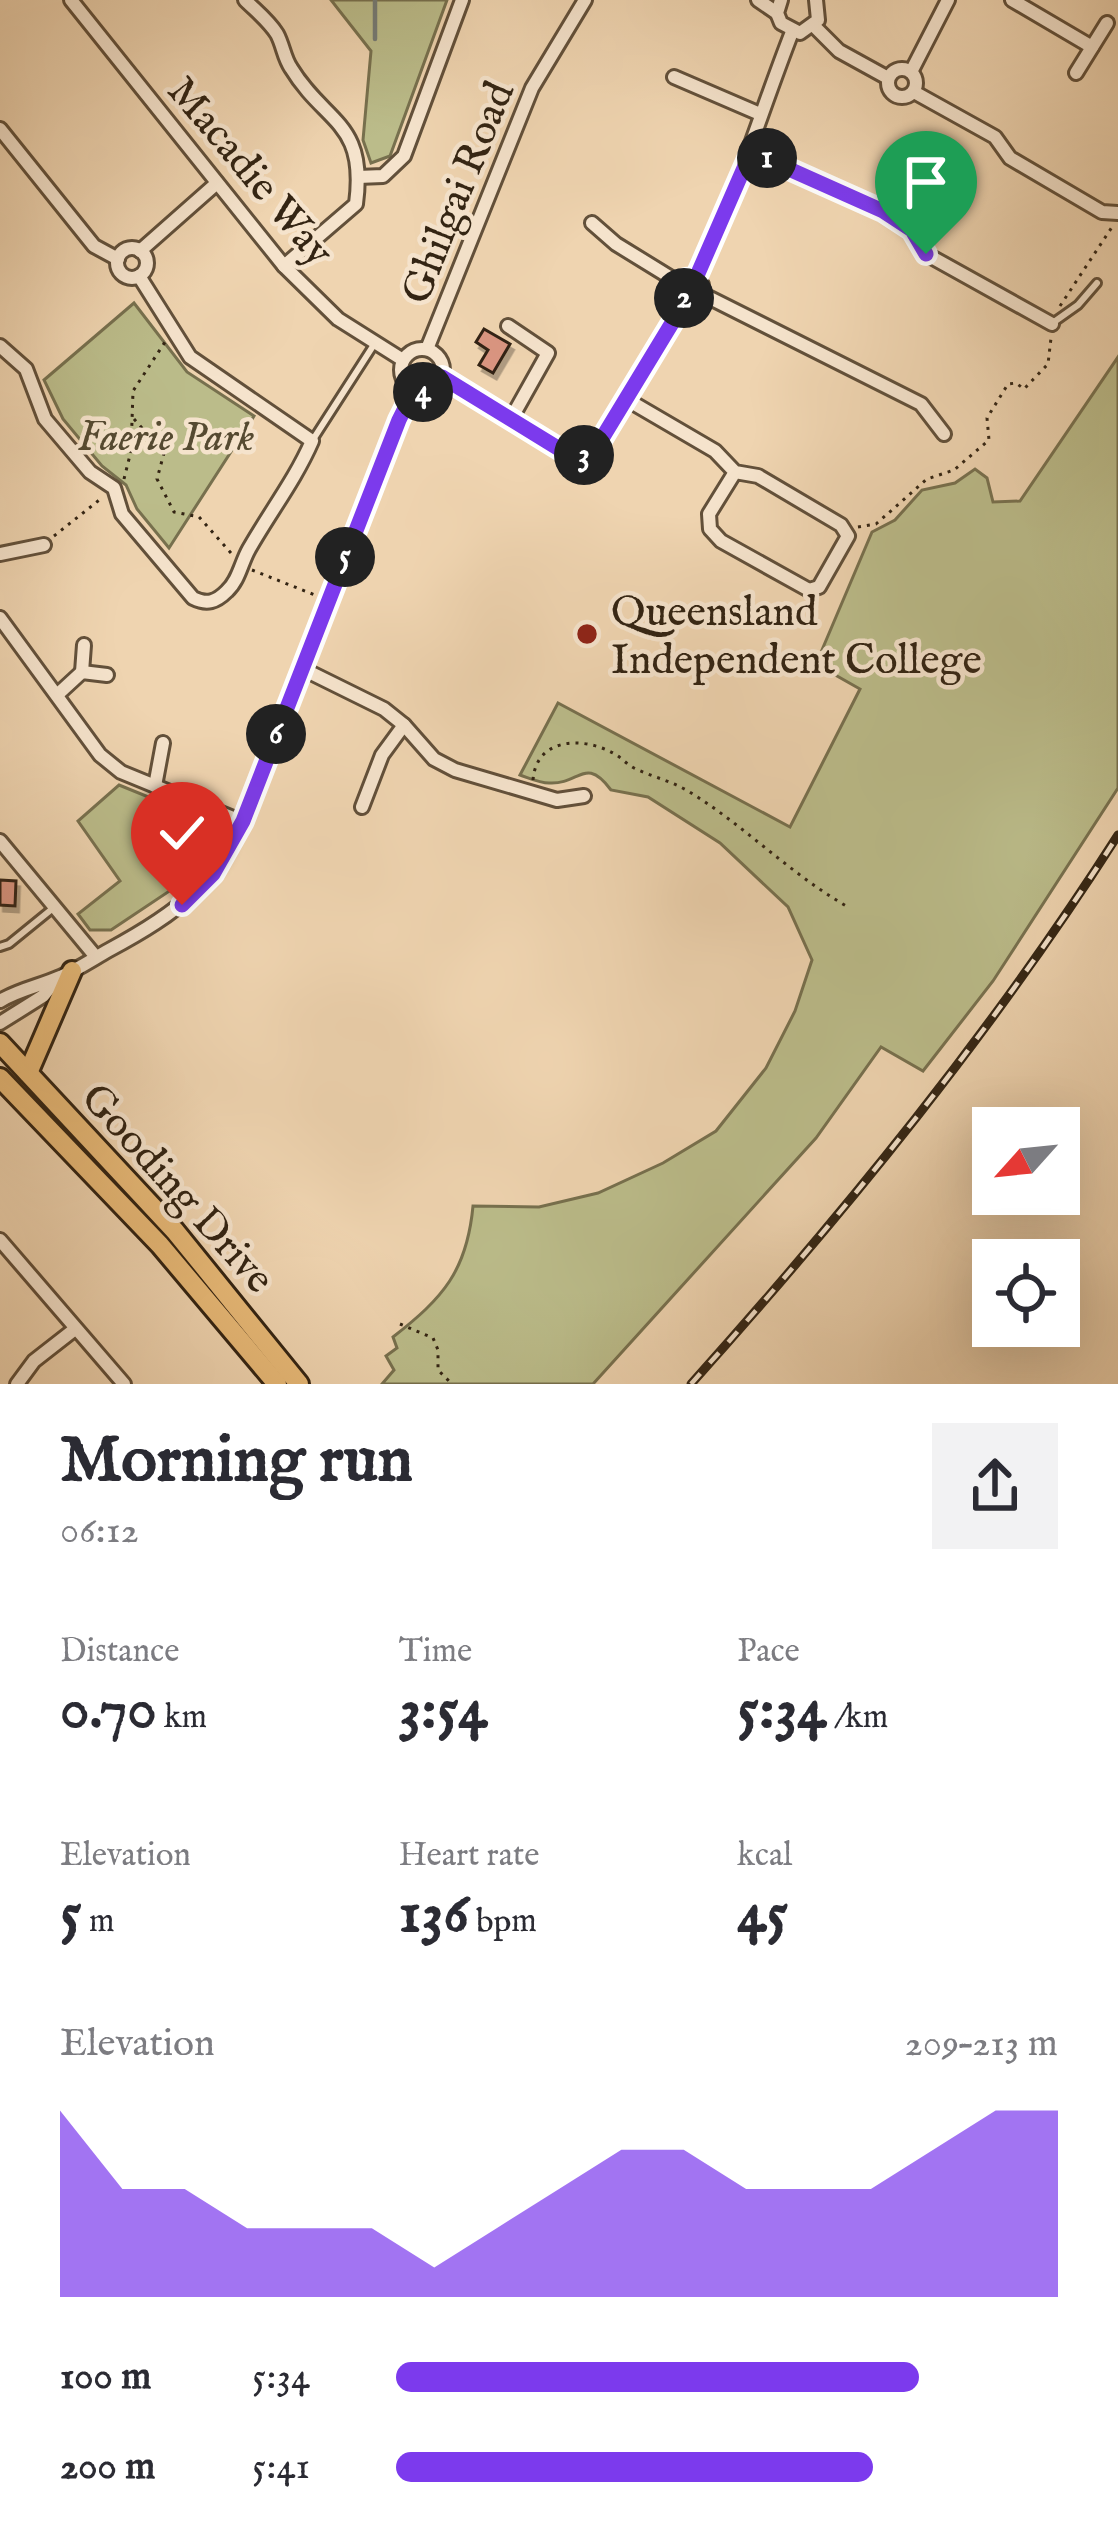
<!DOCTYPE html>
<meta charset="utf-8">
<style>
:root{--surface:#fff;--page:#f2f2f3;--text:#2b2b33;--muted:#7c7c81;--accent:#7c3aed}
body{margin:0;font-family:"IM FELL English",serif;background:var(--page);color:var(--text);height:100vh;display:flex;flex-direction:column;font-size:45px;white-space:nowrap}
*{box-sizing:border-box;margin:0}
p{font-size:39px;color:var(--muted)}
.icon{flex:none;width:66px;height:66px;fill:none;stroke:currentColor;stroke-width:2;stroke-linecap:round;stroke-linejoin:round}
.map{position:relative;height:1384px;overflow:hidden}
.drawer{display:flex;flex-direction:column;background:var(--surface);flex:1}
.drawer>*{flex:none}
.needle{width:78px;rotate:243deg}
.tools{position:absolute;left:972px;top:1107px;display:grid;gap:24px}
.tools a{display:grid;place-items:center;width:108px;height:108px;border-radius:0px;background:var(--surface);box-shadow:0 12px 48px #0002;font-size:60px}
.pin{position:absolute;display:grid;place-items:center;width:102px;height:102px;color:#fff;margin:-123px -51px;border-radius:50% 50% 50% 0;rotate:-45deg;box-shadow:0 0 12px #0007}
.pin .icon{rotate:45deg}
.km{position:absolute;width:60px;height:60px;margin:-30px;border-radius:50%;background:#222;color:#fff;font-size:33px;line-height:60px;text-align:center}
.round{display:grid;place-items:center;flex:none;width:126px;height:126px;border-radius:0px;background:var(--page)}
.overview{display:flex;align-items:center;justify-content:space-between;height:204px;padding:0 60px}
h1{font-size:66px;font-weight:800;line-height:90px}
.stats{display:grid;grid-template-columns:repeat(3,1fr);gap:18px;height:204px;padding:12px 60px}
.stats div{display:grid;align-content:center}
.stats b{font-size:60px;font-weight:800}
.stats small{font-size:33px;font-weight:400}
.stats p{font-size:33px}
.chart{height:336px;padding:24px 60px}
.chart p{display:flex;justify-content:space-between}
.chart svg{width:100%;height:216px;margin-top:12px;fill:var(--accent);opacity:.7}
ul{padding:0 60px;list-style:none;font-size:39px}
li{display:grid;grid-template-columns:192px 144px 1fr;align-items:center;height:90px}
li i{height:30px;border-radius:15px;background:var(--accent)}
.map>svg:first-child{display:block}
.green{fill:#bbbc8a;stroke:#77704e;stroke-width:3}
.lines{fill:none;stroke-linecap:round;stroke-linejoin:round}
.stream{stroke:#747b76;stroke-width:4.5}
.building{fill:#da9581;stroke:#332413;stroke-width:3;filter:url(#shadow)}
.lane-casing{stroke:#62503a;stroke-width:12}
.street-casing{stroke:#62503a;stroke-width:18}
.primary-casing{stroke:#332413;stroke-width:24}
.path{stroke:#332413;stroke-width:3;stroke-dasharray:3 6;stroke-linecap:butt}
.lane{stroke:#f5e3cc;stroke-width:6}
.street{stroke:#f5e3cc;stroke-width:12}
.primary{stroke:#e8ba78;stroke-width:18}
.rail-casing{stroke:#332413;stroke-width:9}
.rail{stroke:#f5e3cc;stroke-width:4.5;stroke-dasharray:14;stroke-linecap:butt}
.route-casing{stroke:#fff;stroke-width:24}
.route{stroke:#7c3aed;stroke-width:15}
.poi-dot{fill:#8f2418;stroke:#f5e3cc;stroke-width:4.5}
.labels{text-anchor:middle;stroke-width:9;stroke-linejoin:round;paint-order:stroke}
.street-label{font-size:42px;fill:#332413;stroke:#f5e3cc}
.park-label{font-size:42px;font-style:italic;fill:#554a31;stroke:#f5e3cc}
.poi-label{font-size:42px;fill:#332413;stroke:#f5e3cc;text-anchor:start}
</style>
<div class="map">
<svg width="1118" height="1384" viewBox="0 0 1118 1384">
<defs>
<filter id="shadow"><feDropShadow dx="3.5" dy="6" stdDeviation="0" flood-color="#0004"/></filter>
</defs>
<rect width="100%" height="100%" fill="#efd4b0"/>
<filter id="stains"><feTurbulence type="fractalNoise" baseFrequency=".00167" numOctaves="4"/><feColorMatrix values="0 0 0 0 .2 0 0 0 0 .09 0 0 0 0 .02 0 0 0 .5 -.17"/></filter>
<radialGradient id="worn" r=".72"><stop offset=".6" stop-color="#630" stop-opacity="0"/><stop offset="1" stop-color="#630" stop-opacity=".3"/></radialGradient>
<!-- green -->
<g class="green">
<path d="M331,0H447L390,156L371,163L363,140L371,51Z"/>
<path d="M134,303L187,372L254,416L169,548L137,509L126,485L102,466L63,419L44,380Z"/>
<path d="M1118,357V788L993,981L923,1071L881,1047L816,1138L593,1384H382L394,1370L386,1356L397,1348L393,1337C443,1298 467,1271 473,1206L539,1207L598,1193L663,1163L716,1131L766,1068L795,1011L812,960L788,907L720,843L648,797L611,790C585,755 580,785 549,783C540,783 529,778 520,775L558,703L790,827L860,689L816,664L872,532L895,520L922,490L955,483L975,469L987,478L993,502L1020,501Z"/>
<path d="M119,785L183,811L206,831L207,846L171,890L111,930H90L78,914L120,881L78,821Z"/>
</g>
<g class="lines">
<!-- stream -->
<path class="stream" d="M375,39V0"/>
</g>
<!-- building -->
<g class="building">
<path d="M484,329L510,344L493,373L479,365L488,350L476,342Z"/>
<path d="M0,880L16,881L15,906L0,905Z"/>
</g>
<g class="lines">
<defs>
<g id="lane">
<path d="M1054,322L1078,305L1097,283"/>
<path d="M314,438L375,343"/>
<path d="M0,947L9,944L52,909"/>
</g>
<g id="street">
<path d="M71,0L284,266L338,319L403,360"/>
<path d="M245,0C256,11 268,20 277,34C283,45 284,58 291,68C325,124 367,121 356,204L284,266"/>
<path d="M758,0L777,13"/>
<path d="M781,0L777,13L781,23L800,33L818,20L816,0"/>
<path d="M1012,0L1092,47"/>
<path d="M814,26L839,51L888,78"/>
<circle cx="902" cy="83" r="14"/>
<path d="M911,72L948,0"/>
<path d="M1076,73L1107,23"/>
<path d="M674,77L760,114"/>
<path d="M914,92L995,137L1010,158L1102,212L1118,213"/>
<path d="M0,129L94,246L118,259"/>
<path d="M751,151L883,211L912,231L926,254L1052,324"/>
<path d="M358,177L383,176L404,156L462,0"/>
<path d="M592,223L616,244L681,284"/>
<circle cx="132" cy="263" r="15"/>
<path d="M140,251L217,183"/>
<path d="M696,278C735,199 760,114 792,32"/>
<path d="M702,294L921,404L944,434"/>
<path d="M508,326L548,353L511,419"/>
<path d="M0,346L26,369L45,419L90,472L114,488L122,514L193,598C207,605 216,602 227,591C239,580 241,563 249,549C270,512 295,480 312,441L190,357L139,276"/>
<circle cx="422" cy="370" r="21"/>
<path d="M427,349L532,88L585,0"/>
<path d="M443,377L574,458L586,455L598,445L686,300L695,301L702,294V285L689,278L681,284L680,293L686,300"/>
<path d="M626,399L715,451L735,472L758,476L841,525L848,536L819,587L809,590L721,541L710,529L709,514L735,472"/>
<path d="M0,554L44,545"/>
<path d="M0,618L100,755L121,772L243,822"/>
<path d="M301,668L384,709L404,725L434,759L455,770L557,800L584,796"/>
<path d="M82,672L84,645"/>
<path d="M57,695L82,672L107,675"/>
<path d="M155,786L163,743"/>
<path d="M362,807L382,755L404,725"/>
<path d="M0,841L96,957"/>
<path d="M0,1001C20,989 40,986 60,977C77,970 93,959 109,950C178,913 218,883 248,809L399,420L414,390"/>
<path d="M0,1023L43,996L56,980"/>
<path d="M0,1240L124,1384"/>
<path d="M17,1384L34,1361L75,1329"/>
</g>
<g id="primary">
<path d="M0,1043L175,1231L299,1384"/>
<path d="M28,1073L72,971"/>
<path d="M0,1078L160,1245L277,1384"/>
</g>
</defs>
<!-- lane casing -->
<use href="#lane" class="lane-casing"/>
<!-- street casing -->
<use href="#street" class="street-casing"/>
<!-- primary casing -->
<use href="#primary" class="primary-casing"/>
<!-- path -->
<g class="path">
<path d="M1060,306L1114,224"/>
<path d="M134,419L164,453L157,479L174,512L199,517L231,553"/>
<path d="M124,479L131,451L133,391L167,339"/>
<path d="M858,527L876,524L927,479L954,470L989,440L987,418L1008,384L1016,383L1024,389L1048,364L1051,338"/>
<path d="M54,536L103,497"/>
<path d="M252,570L315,595"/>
<path d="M533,780C536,738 582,736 613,753C621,757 627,765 636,769C653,777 671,781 688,791C744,825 790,874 848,907"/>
<path d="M400,1324L433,1338L438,1350V1370L452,1384"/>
</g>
<!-- lane -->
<use href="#lane" class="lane"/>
<!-- street -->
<use href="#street" class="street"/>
<!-- primary -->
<use href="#primary" class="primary"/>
<defs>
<path id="rail" d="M691,1384C846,1211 993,1031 1118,835"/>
</defs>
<!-- rail casing -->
<use href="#rail" class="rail-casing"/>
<!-- rail -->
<use href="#rail" class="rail"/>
</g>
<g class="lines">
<defs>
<path id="route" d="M182,905L213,874L243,821L399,420L414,390L430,391L442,377L574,458L586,455L598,445L686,300L680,293L686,279L696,278L751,152L883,211L912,230L926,254"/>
</defs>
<!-- route casing -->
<use href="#route" class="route-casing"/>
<!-- route -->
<use href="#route" class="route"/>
</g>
<!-- markers -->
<circle class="poi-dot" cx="587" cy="634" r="12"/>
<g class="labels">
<!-- street labels -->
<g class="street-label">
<text transform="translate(252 170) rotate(50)" y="15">Macadie Way</text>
<text transform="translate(456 192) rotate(-68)" y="15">Ghilgai Road</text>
<text transform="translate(179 1187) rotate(48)" y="15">Gooding Drive</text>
</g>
<!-- park labels -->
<g class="park-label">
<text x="166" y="450">Faerie Park</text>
</g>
<!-- poi labels -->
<g class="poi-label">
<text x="611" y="625">Queensland<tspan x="611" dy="48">Independent College</tspan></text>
</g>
</g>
<rect width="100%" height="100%" filter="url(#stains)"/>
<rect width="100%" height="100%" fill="url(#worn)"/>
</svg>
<div class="tools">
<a><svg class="needle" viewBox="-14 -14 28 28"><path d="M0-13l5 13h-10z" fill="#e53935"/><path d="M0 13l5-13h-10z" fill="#7c7c81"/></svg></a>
<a><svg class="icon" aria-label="locate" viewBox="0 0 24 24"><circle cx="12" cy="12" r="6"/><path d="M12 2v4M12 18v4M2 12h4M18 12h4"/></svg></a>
</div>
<div class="pin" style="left:926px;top:254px;background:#1e9e55"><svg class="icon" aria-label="arrive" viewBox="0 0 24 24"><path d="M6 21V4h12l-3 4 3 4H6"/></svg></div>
<div class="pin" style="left:182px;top:905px;background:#d93025"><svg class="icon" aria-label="check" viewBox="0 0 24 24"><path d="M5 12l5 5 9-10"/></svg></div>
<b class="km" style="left:767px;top:158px">1</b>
<b class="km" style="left:684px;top:298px">2</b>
<b class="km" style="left:584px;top:455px">3</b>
<b class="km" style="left:423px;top:392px">4</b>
<b class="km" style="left:345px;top:557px">5</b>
<b class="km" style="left:276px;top:734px">6</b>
</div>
<section class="drawer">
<div class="overview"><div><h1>Morning run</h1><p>06:12</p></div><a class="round"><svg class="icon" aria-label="share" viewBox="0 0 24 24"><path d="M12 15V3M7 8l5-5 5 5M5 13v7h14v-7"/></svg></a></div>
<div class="stats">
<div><p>Distance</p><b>0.70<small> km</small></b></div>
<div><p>Time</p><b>3:54</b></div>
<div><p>Pace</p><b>5:34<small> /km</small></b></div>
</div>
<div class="stats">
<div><p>Elevation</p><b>5<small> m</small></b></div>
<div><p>Heart rate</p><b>136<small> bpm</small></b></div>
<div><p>kcal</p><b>45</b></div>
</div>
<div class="chart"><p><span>Elevation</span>209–213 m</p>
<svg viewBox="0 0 160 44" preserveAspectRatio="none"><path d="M0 44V6L10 22L20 22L30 30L40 30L50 30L60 38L70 30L80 22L90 14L100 14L110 22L120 22L130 22L140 14L150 6L160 6V44z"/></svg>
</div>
<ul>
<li><b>100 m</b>5:34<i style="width:79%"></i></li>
<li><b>200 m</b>5:41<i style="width:72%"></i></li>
</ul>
</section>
